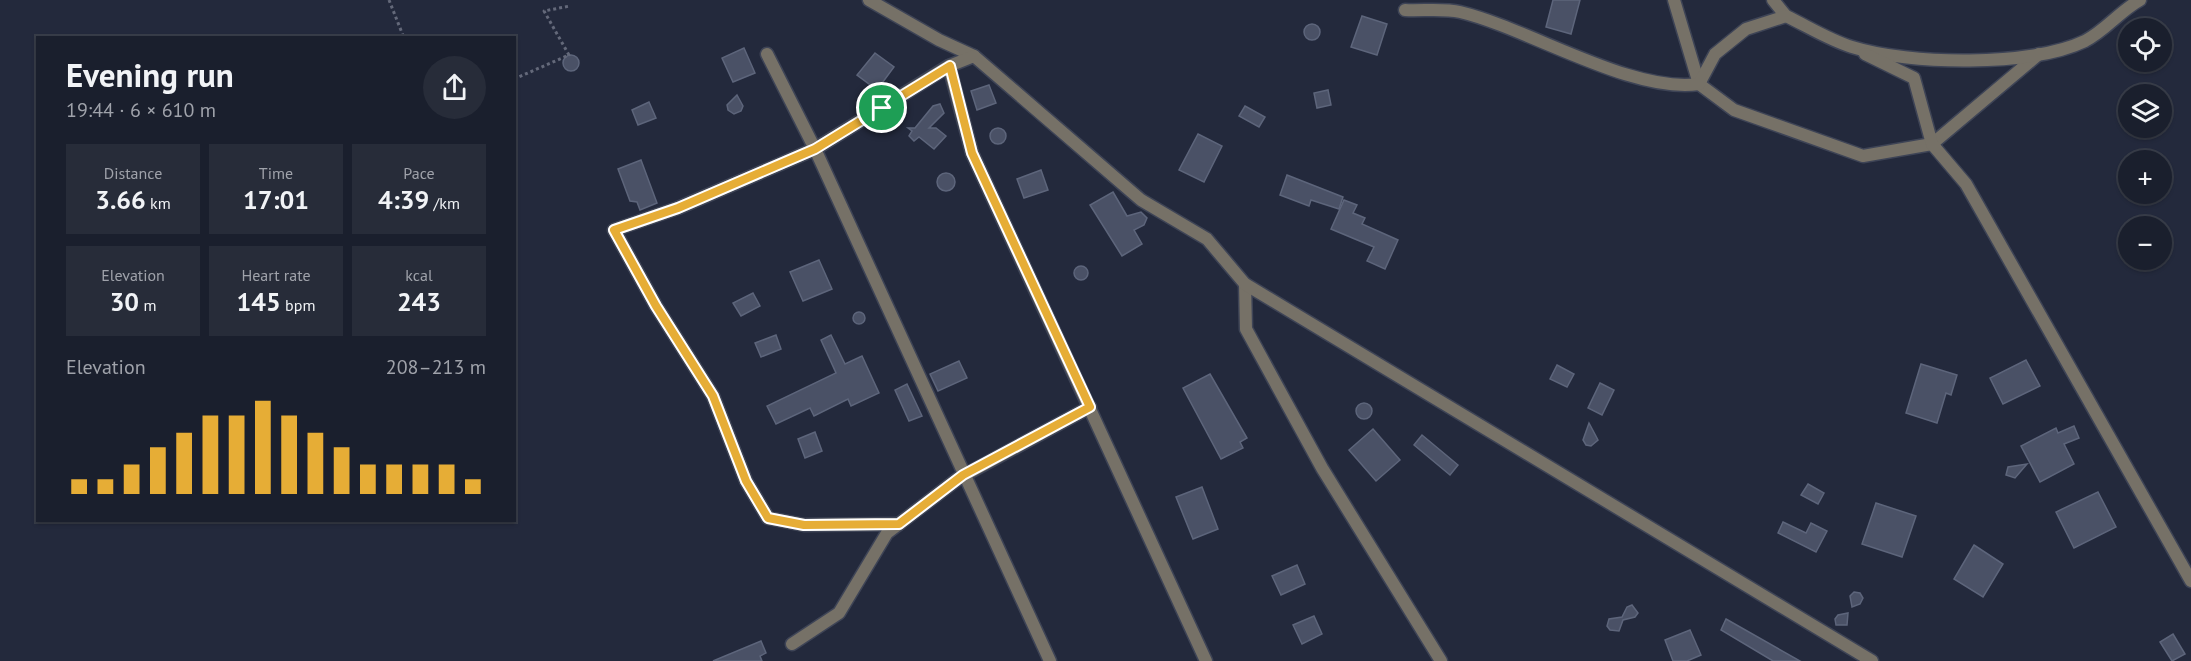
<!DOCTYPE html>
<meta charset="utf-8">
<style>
:root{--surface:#1a1f2d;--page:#272c39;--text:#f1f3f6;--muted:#9fa2aa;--line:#383d49;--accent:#e6ad36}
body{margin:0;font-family:"PT Sans",sans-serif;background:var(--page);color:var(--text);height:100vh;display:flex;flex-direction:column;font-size:22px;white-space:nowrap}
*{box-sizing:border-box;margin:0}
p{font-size:20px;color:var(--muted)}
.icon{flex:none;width:33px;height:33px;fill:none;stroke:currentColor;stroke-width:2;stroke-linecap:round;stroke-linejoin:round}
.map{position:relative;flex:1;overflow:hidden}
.details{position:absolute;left:36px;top:36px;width:480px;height:486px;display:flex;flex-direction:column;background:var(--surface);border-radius:0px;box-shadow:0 2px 4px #0004,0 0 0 2px var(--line)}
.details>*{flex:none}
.buttons{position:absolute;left:2118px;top:18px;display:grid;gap:12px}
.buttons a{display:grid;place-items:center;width:54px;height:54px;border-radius:50%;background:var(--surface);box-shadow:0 2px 4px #0004,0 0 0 2px var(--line);font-size:30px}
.pin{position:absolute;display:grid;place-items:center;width:51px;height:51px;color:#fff;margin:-26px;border:3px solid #fff;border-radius:50%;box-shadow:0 2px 6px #0007}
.round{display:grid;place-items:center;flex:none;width:63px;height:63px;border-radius:32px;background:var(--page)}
.headline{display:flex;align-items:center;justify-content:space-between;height:102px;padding:0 30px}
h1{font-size:33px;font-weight:800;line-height:45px}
.stats{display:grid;grid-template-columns:repeat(3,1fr);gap:9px;height:102px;padding:6px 30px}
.stats div{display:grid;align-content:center;border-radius:0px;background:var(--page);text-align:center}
.stats b{font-size:26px;font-weight:800}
.stats small{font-size:16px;font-weight:400}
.stats p{font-size:16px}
.chart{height:168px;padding:12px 30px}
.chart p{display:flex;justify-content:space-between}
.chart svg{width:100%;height:108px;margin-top:6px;stroke:var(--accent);stroke-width:6}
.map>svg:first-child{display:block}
.building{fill:#4a5166;stroke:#5d657b;stroke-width:1.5}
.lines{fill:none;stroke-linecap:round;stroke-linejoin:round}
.street-casing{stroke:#3e4456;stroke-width:15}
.path{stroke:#64697a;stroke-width:3;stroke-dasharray:3 3;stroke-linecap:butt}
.street{stroke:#767167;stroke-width:12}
.route-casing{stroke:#fff;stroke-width:12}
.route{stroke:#e6ad36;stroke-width:8}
</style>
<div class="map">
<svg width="2191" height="661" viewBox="0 0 2191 661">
<rect width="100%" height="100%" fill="#23293c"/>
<!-- building -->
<g class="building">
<path d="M1553,0H1580L1571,34L1546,27Z"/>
<path d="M1362,16L1387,24L1377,55L1351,47Z"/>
<circle cx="1312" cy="32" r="8"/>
<path d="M744,48L755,73L733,82L722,58Z"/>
<path d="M875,53L894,67L877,90L857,75Z"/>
<circle cx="571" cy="63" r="8"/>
<path d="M989,85L996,103L977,110L971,91Z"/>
<path d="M1328,90L1331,105L1317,108L1314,93Z"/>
<path d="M737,95L743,106L741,111L734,114L728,110L727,105Z"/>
<path d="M649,102L656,118L638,125L632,110Z"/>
<path d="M940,104L944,113L929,128H936L946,136L934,149L919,137L914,141L909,136L912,131L908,128H915L933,106Z"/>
<path d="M1245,106L1265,117L1259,127L1239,116Z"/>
<circle cx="998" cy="136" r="8"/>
<path d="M1198,134L1222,146L1204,182L1179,170Z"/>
<path d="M641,160L657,203L640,210L637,202L630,201L618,169Z"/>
<path d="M1041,170L1048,190L1024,198L1017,179Z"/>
<circle cx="946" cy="182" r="9"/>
<path d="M1287,175L1343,197L1339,209L1311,200L1309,206L1280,195Z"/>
<path d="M1113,192L1127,216L1141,212L1147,218L1144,225L1134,230L1142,244L1122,256L1090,205Z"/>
<path d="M1344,200L1357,205L1353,213L1365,218L1362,224L1398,240L1385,269L1367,261L1374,247L1331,229Z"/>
<path d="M819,260L832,289L803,301L790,272Z"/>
<circle cx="1081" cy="273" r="7"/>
<path d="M753,293L760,306L741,316L733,303Z"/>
<circle cx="859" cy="318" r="6"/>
<path d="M776,335L781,349L761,357L755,343Z"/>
<path d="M831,335L845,364L862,356L879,393L851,406L848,399L814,416L810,408L776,424L767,406L836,373L821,340Z"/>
<path d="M2026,360L2040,386L2003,404L1990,378Z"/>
<path d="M959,361L967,378L938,391L930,374Z"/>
<path d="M1921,364L1957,375L1951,395L1946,393L1937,423L1906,413Z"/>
<path d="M1557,365L1574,374L1567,387L1550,379Z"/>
<path d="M1210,374L1247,438L1240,442L1243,448L1221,459L1183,388Z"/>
<path d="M1600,383L1614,390L1602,415L1588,408Z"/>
<path d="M907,384L922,416L909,421L895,390Z"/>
<circle cx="1364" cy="411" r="8"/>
<path d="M1589,423L1598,440L1591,446L1586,445L1583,440Z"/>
<path d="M2074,426L2079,438L2064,444L2074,464L2040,482L2021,446L2056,428L2058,433Z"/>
<path d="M1373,429L1400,460L1376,481L1349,450Z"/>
<path d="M815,432L822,451L805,458L798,439Z"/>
<path d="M1422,435L1458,465L1450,475L1414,445Z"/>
<path d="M2027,464L2015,478L2006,475L2008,467Z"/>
<path d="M1808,484L1824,493L1818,504L1801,495Z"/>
<path d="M1202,487L1218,529L1193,539L1176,497Z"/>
<path d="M2098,492L2116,527L2074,548L2056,512Z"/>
<path d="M1876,503L1916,516L1902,557L1862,544Z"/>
<path d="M1783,522L1806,533L1811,523L1827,531L1816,552L1778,533Z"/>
<path d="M1974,545L2003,564L1983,597L1954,579Z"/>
<path d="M1297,565L1305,584L1281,595L1272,576Z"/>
<path d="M1854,592L1860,593L1863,598L1860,604L1852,607L1850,596Z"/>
<path d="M1632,605L1638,613L1635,617L1623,620L1619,631L1610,630L1607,626L1609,619L1622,617L1627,607Z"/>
<path d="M1848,613L1847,625H1836L1835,619L1838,615Z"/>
<path d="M1314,616L1322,634L1302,644L1293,625Z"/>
<path d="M1726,619L1800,661H1773L1721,630Z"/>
<path d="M1690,630L1701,655L1687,661H1673L1665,640Z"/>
<path d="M2173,634L2185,654L2172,661L2160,642Z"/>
<path d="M761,641L766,653L760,656L762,661H713Z"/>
</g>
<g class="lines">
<defs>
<g id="street">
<path d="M869,0L939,40L974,56"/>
<path d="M1674,0L1699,84L1734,110L1863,156L1932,144L2039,54"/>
<path d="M1773,0L1786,16"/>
<path d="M1405,10C1422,11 1443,8 1460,12C1528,28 1632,94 1699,84L1715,54L1746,29L1786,16C1807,26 1829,40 1852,47C1909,65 2031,67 2085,41C2106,30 2120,11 2140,0"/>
<path d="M767,54L815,149L678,208L614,230L656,306L713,396L746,481L768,518L804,525L899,524"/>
<path d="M1865,54L1914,78L1932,144L1966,184L2191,581"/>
<path d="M949,66L972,153L1206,661"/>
<path d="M1245,284L1246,329L1322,468L1441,661"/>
<path d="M792,644L839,613L887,533L959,478L1090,407"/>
<path d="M1050,661L815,149L949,66L974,56L1141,200L1207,239L1245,284L1872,661"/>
</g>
</defs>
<!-- street casing -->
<use href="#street" class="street-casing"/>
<!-- path -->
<g class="path">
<path d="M389,0L404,38"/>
<path d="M514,79L569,55L544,11L570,6"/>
</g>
<!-- street -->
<use href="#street" class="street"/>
</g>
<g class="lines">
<defs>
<path id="route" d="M950,66L972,153L1090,407L963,475L899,524L804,525L768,518L746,481L713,396L656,306L614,230L678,208L815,149Z"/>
</defs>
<!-- route casing -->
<use href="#route" class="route-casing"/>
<!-- route -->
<use href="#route" class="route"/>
</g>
</svg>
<div class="buttons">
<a><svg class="icon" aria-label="locate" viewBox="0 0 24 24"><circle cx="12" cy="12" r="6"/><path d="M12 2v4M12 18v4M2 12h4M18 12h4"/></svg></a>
<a><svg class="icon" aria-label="layers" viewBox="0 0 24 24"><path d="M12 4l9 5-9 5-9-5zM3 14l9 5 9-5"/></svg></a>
<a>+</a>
<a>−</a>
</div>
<div class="pin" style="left:882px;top:108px;background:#1e9e55"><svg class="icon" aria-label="arrive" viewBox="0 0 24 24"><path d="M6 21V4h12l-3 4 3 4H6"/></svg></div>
<section class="details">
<div class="headline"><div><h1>Evening run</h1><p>19:44 · 6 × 610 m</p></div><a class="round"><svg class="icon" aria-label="share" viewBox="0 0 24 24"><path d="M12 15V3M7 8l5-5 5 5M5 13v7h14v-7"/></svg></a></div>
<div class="stats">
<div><p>Distance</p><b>3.66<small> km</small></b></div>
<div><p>Time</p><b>17:01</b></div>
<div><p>Pace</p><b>4:39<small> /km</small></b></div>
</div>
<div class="stats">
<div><p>Elevation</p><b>30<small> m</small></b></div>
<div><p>Heart rate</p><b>145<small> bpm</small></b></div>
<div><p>kcal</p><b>243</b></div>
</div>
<div class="chart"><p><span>Elevation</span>208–213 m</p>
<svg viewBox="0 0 160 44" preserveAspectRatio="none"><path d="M5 44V38M15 44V38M25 44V32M35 44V25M45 44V19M55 44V12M65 44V12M75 44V6M85 44V12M95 44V19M105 44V25M115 44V32M125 44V32M135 44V32M145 44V32M155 44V38"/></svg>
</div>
</section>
</div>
